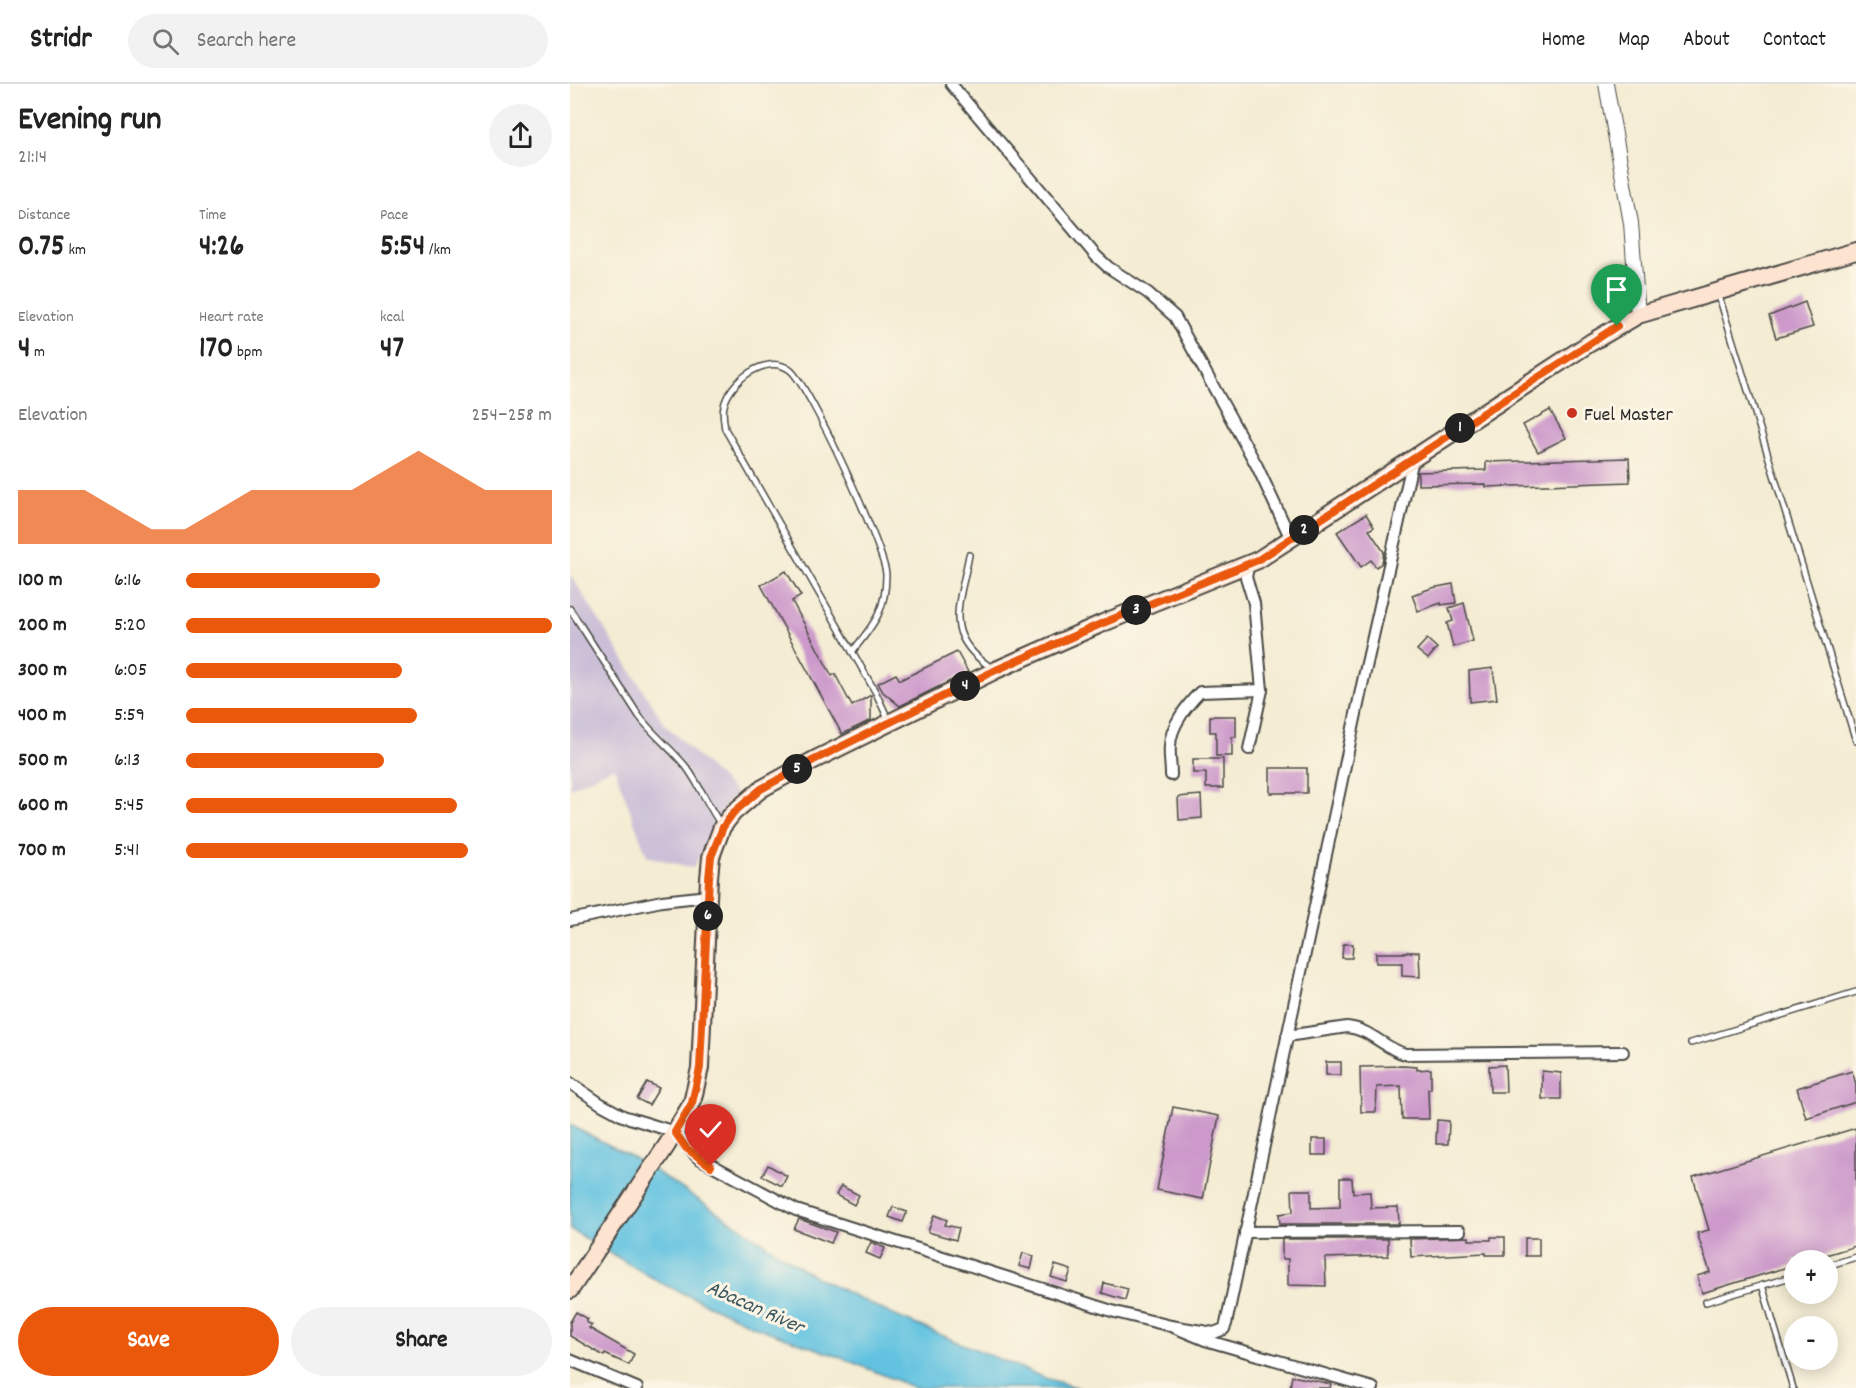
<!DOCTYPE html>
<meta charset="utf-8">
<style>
:root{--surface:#fff;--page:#f2f2f2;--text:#222;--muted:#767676;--line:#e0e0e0;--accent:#ea580c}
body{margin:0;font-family:Dekko,sans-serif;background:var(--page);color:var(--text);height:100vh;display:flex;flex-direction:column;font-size:22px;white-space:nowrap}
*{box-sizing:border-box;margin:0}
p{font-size:20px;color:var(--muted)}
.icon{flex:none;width:33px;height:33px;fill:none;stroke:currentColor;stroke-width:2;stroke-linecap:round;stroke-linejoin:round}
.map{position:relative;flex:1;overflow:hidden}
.panel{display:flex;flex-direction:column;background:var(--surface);width:570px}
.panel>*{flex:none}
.tools{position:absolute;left:1214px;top:1166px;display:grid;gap:12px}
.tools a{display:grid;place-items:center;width:54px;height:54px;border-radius:50%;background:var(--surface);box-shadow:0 3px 15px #0003;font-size:30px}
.pin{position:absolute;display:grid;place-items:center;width:51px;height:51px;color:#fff;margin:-62px -26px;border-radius:50% 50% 50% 0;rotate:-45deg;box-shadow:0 0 6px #0007}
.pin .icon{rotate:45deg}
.km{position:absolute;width:30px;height:30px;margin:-15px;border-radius:50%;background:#222;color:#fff;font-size:16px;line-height:30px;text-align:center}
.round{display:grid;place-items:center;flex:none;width:63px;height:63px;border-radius:32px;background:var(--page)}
.overview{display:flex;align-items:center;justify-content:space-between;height:102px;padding:0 18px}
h1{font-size:33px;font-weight:700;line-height:45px}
.figures{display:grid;grid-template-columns:repeat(3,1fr);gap:9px;height:102px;padding:6px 18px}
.figures div{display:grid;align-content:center}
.figures b{font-size:30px;font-weight:700}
.figures small{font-size:16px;font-weight:400}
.figures p{font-size:16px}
.chart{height:168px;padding:12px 18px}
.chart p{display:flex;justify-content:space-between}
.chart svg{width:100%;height:108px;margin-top:6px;fill:var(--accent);opacity:.7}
.button{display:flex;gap:12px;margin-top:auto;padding:12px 18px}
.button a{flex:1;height:69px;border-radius:36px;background:var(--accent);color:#fff;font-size:24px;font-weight:700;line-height:69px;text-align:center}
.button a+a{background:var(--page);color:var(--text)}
ul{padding:0 18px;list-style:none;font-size:20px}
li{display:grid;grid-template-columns:96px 72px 1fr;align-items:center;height:45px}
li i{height:15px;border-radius:8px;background:var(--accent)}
header{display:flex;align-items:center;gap:36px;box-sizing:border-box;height:84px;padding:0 30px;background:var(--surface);border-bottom:2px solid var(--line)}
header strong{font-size:28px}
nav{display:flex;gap:33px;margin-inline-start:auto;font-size:21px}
.search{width:420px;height:54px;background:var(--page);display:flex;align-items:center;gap:15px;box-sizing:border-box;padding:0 21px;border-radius:33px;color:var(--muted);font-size:22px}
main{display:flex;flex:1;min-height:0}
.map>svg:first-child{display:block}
.industrial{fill:#cabfd7}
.water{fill:#62c2e0;stroke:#467686;stroke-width:1.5}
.building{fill:#cc99ca}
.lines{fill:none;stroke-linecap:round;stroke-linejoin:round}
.service-casing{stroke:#494844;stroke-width:8}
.minor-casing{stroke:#494844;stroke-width:14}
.tertiary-casing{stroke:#494844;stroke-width:16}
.secondary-casing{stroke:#494844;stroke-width:20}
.service{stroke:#fff;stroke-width:5}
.minor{stroke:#fff;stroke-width:10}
.tertiary{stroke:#fff;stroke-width:14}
.secondary{stroke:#fde4d1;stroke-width:16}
.route-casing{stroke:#fff;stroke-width:12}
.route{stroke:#ea580c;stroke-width:8}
.poi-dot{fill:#c8321e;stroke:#fcf5e5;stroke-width:2}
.labels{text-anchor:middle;stroke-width:6;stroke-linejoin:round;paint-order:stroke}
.poi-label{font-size:20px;fill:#2b2b2b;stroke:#fcf5e5;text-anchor:start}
.water-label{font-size:21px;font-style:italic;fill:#3c5861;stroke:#fcf5e5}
</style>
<header>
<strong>Stridr</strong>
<div class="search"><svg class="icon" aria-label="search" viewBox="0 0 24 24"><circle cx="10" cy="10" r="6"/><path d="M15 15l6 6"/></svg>Search here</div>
<nav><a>Home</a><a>Map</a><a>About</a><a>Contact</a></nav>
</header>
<main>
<section class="panel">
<div class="overview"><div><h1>Evening run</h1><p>21:14</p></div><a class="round"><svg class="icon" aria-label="share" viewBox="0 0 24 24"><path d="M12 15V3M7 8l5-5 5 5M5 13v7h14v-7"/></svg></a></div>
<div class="figures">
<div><p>Distance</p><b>0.75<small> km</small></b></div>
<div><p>Time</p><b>4:26</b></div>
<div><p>Pace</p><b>5:54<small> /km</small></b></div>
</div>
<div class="figures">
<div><p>Elevation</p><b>4<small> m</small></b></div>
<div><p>Heart rate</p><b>170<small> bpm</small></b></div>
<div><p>kcal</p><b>47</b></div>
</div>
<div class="chart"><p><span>Elevation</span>254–258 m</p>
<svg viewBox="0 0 160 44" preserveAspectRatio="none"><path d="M0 44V22L10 22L20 22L30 30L40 38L50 38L60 30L70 22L80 22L90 22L100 22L110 14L120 6L130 14L140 22L150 22L160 22V44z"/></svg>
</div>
<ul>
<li><b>100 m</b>6:16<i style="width:53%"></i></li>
<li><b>200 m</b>5:20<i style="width:100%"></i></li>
<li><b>300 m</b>6:05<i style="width:59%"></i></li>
<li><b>400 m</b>5:59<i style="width:63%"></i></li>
<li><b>500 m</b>6:13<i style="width:54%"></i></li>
<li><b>600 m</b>5:45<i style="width:74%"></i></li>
<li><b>700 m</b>5:41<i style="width:77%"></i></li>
</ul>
<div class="button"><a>Save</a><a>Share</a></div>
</section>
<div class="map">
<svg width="1286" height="1304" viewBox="0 0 1286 1304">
<rect width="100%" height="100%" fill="#fcf5e5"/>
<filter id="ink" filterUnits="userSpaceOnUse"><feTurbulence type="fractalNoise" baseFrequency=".0167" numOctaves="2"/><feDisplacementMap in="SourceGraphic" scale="12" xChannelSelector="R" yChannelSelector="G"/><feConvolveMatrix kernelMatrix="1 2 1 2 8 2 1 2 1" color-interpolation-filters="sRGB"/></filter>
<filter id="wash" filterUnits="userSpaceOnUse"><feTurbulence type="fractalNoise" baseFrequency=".008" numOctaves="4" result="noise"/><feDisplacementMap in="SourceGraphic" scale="24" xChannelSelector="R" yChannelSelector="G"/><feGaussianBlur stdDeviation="1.35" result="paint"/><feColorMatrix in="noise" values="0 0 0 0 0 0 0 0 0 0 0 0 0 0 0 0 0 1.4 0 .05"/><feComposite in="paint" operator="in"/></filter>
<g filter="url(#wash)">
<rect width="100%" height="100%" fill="#f4ecd3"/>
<!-- industrial -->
<path class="industrial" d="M0,490L95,641L169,712L157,719L123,784L77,772L44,683L0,704Z"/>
<!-- water -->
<path class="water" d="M0,1041L70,1077L242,1191L323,1231L475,1294L509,1304H345L272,1274L186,1243L91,1199L0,1145Z"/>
<g id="blocks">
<!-- building -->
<g class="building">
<path d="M1235,218L1243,243L1206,254L1199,232Z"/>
<path d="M980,326L996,354L968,368L953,341Z"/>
<path d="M1059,374L1060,398L916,403V400L848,401V388L916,386V378Z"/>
<path d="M796,430L804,443L799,446L814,468L812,479L806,483L801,476L791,483L767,448Z"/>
<path d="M216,487L231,512L222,517L262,592L265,590L282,622L301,611V636L272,650L191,501Z"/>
<path d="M883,500L886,519L871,521V519L848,527L842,511L862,504Z"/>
<path d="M894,519L903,557L883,563L877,539L883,537L879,524Z"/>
<path d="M857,555L867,564L858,575L847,566Z"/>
<path d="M387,568L398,588L330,622L313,608L308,599L326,590L330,596Z"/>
<path d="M923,584L927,615L900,618L899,587Z"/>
<path d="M640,632H666V653H662V672H646V648H640Z"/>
<path d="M623,675H653V704H636V689H623Z"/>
<rect x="700" y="684" width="37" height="25"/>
<path d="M631,711L632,734L609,736L608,713Z"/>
<path d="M773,860H783L782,874H772Z"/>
<path d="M834,868H849L850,893L832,892V879H806V869H834Z"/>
<rect x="756" y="978" width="15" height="13"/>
<path d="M935,981L936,1008H920L919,982Z"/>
<path d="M833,982L847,983V986L861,985V1005H858L859,1035H832L831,1002L807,1003L806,1028H791L790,983Z"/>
<path d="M972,987L991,989V1015H972Z"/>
<path d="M1282,987L1286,1000V1018L1236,1034L1227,1004Z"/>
<path d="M77,998L89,1004L79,1021L67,1015Z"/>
<path d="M603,1023L649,1032L633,1115L587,1106Z"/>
<path d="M867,1036L879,1037L878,1060H866Z"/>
<path d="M1286,1044V1162L1239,1176H1224V1181L1132,1209L1127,1192L1140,1188L1127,1149L1139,1146L1123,1093Z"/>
<rect x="742" y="1055" width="14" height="16"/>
<path d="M198,1081L217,1092L212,1102L192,1092Z"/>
<path d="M770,1094H782L783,1109L800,1108L801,1124L828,1123L829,1140H710L709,1130L723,1128L722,1106H741V1124L770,1123Z"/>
<path d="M271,1102L289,1111L284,1121L266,1111Z"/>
<path d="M323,1123L337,1128L333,1138L319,1133Z"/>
<path d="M364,1131L377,1136L375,1141L389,1144L386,1156L358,1148Z"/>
<path d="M229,1135L266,1148L261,1159L224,1145Z"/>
<path d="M899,1153V1156H921V1153H935V1171H916V1169L841,1173L840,1155Z"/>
<rect x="955" y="1154" width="14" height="18"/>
<path d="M712,1155H818V1172L755,1174L756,1202L718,1201V1175H712Z"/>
<path d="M301,1158L315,1164L310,1175L296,1169Z"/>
<path d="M453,1169L464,1172L461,1185L449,1182Z"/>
<path d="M485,1181L501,1186L497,1198L481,1193Z"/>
<path d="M534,1199L558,1205L555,1216L532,1209Z"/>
<path d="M6,1228L18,1235L16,1238L22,1241L19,1244L64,1270L59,1281L35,1270L34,1272L0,1252V1238Z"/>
<path d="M722,1292L761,1300L760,1304H720Z"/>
</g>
</g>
</g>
<g filter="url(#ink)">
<use href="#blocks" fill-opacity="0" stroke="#494844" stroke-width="1.5"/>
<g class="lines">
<defs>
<g id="service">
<path d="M1148,209L1286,657"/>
<path d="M399,471C390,521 371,551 422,584"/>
<path d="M0,525L69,632C83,651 102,665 117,684C129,700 138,722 150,739"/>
<path d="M282,568C303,541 316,528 316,491C316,468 239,300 220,286C196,268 159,298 154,322C152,329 154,338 155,345L306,609L319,637"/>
<path d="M1121,959L1286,908"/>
<path d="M1257,1182L1286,1173"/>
<path d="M1192,1201L1223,1304"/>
<path d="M1136,1218L1224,1192"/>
</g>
<g id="minor">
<path d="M381,0L526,172L538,183L578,209L605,233L687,382L721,455"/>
<path d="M679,665L692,606"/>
<path d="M601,691C601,681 599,671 600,662C600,643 617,621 630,608L692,606L684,519L676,493L679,479"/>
<path d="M0,836L92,817L138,812"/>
<path d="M717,952L777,943C800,945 814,964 835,970L1053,968"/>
<path d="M0,999L31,1020L53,1032L105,1048L127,1073L226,1126L545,1228L601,1242L635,1256L803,1304"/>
<path d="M675,1148L890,1147"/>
<path d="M601,1242L644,1249L654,1245L656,1240L793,597L843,375"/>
<path d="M0,1276L67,1304"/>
</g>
<path id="tertiary" d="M1036,0L1061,139L1068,231"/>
<path id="secondary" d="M0,1206L97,1061L122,1019L130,984L139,794L141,773L152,743L163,729L191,705L244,676L426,586L533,539L688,476L1020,259L1068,231L1286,167"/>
</defs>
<!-- service casing -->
<use href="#service" class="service-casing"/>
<!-- minor casing -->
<use href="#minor" class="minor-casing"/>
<!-- tertiary casing -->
<use href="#tertiary" class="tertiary-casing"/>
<!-- secondary casing -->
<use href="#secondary" class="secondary-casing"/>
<!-- service -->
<use href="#service" class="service"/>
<!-- minor -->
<use href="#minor" class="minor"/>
<!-- tertiary -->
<use href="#tertiary" class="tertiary"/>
<!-- secondary -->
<use href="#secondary" class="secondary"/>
</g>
</g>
<g class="lines" filter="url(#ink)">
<defs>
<path id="route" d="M141,1082L116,1064L105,1048L122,1019L130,984L139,794L141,773L153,743L163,729L191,705L244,676L426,586L533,539L688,476L1047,242"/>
</defs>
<!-- route casing -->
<use href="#route" class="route-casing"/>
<!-- route -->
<use href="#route" class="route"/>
</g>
<!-- markers -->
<circle class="poi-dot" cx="1002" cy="329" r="6"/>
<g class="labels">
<!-- poi labels -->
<g class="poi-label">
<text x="1014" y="336">Fuel Master</text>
</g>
<!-- water labels -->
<g class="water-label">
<text transform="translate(186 1222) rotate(24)" y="7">Abacan River</text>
</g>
</g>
</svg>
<div class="tools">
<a>+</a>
<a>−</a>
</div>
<div class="pin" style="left:1047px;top:242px;background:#1e9e55"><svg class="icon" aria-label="arrive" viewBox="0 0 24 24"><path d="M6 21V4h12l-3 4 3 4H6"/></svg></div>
<div class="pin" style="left:141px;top:1082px;background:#d93025"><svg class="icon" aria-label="check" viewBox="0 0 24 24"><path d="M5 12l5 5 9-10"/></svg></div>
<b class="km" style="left:890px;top:344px">1</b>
<b class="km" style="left:734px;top:446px">2</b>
<b class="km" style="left:566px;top:526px">3</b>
<b class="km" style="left:395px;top:602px">4</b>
<b class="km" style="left:227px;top:685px">5</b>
<b class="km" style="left:138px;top:832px">6</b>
</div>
</main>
